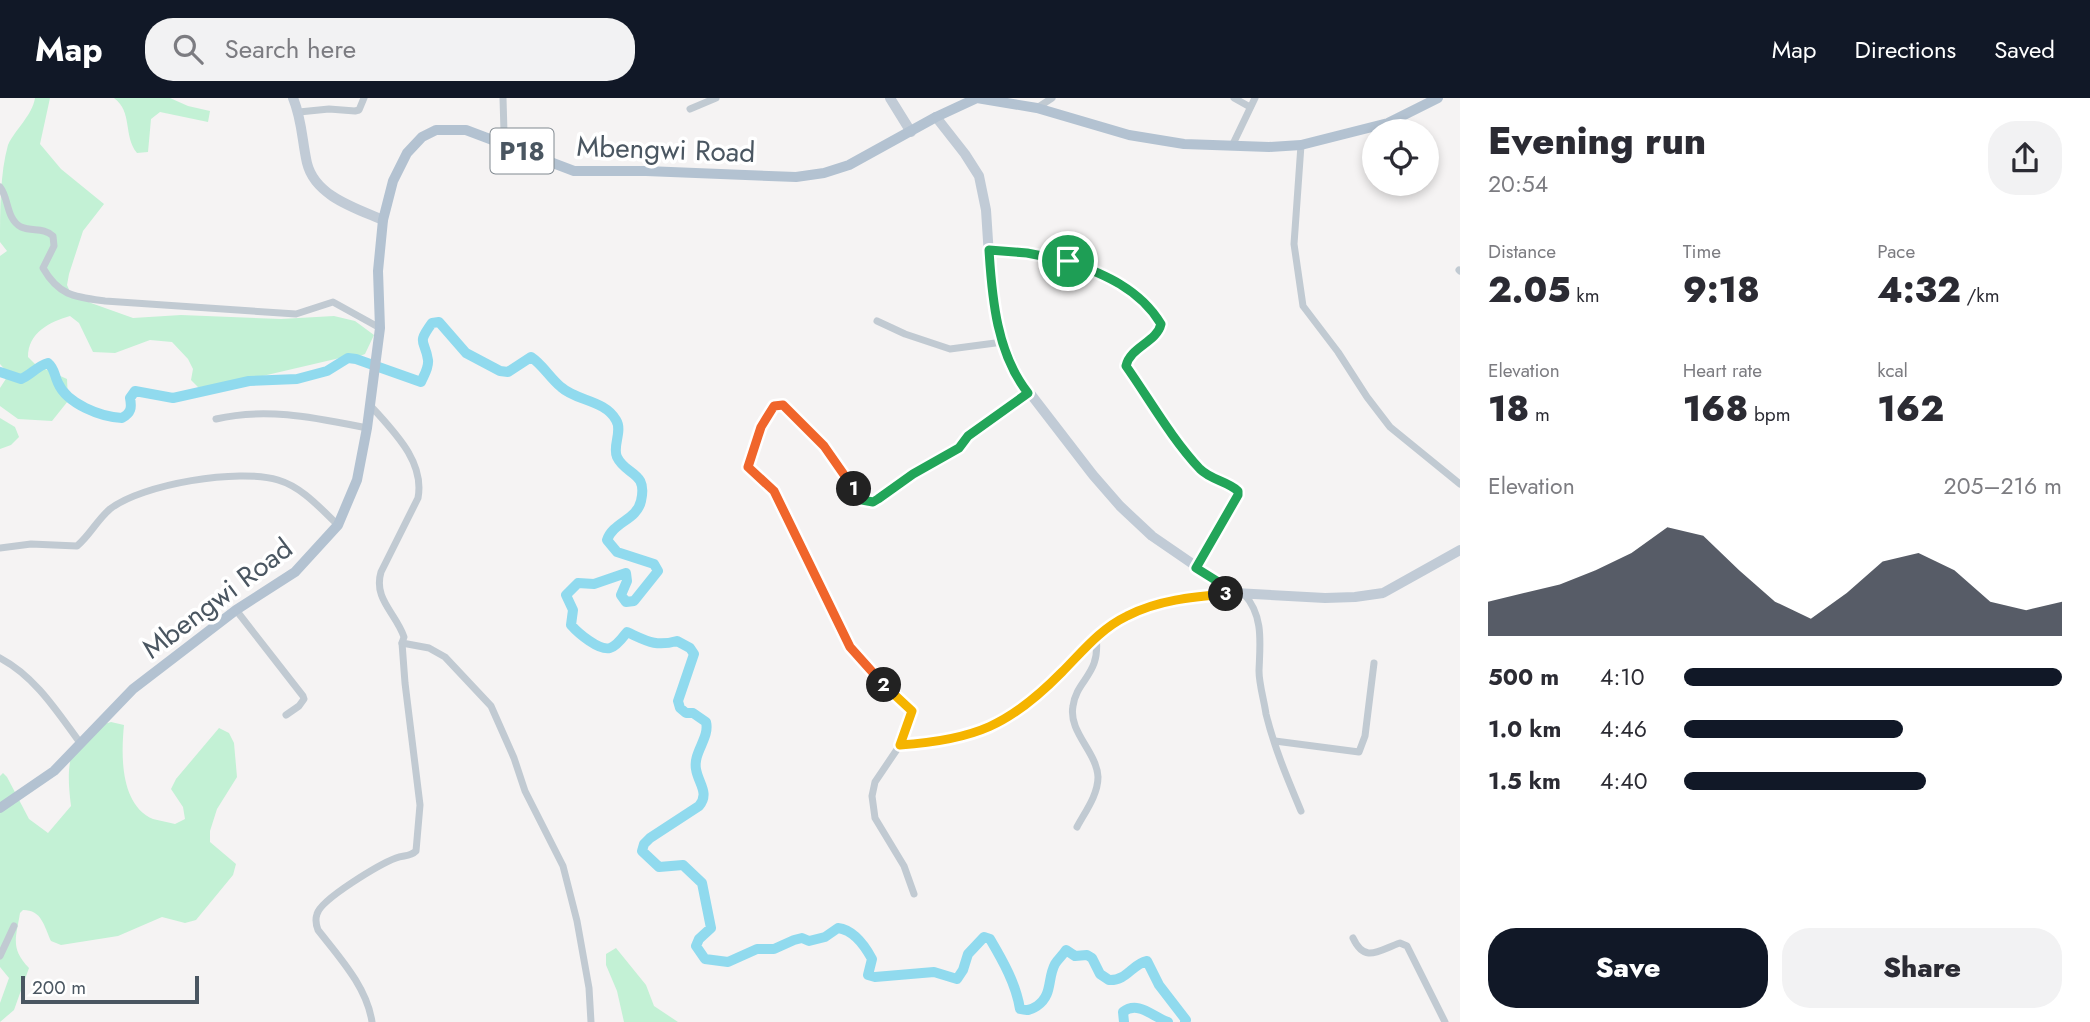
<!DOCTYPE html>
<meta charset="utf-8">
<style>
:root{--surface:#fff;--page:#f2f2f3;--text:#2b2b33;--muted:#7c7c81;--accent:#111827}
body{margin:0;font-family:Jost,sans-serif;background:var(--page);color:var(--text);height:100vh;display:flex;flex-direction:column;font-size:26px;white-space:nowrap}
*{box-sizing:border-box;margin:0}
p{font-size:23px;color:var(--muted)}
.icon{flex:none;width:38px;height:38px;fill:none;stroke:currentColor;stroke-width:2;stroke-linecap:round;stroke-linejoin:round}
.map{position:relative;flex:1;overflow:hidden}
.sheet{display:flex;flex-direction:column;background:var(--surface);width:630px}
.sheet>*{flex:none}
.tools{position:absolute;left:1362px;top:21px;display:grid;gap:14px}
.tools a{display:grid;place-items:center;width:77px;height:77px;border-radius:50%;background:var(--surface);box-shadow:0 4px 10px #0003;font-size:35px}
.scale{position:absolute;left:21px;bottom:18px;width:178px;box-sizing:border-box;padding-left:7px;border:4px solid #4a5661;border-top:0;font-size:19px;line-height:24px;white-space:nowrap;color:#4a5661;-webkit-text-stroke:5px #fff;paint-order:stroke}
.pin{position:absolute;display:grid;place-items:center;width:60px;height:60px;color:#fff;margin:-30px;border:4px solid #fff;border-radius:50%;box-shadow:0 2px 7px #0007}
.km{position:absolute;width:35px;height:35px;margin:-18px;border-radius:50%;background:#222;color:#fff;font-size:19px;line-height:35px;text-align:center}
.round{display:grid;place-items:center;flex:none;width:74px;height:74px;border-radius:28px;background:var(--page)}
.head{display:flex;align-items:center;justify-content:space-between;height:119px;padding:0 28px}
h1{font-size:38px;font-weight:800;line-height:52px}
.figures{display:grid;grid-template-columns:repeat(3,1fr);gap:10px;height:119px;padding:7px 28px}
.figures div{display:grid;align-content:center}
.figures b{font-size:35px;font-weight:800}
.figures small{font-size:19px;font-weight:400}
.figures p{font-size:19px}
.chart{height:196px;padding:14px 28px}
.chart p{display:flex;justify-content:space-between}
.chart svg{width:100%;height:126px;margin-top:7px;fill:var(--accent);opacity:.7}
.primary-button{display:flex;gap:14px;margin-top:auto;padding:14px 28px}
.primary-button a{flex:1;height:80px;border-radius:28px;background:var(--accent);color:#fff;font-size:28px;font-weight:800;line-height:80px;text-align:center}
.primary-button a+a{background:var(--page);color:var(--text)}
ul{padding:0 28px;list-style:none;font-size:23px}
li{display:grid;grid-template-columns:112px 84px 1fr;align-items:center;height:52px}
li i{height:18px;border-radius:9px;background:var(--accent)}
header{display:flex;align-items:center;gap:42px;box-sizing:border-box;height:98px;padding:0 35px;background:var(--accent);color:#fff}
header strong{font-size:33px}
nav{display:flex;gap:38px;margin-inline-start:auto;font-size:24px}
.search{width:490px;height:63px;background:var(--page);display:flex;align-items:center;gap:18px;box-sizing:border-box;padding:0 24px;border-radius:28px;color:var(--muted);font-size:26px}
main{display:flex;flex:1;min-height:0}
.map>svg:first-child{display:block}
.green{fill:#c3f1d5}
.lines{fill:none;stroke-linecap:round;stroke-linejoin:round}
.river{stroke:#90daee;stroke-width:10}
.street{stroke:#c1cad2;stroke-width:7}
.secondary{stroke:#c1cbd6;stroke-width:10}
.primary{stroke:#b3c2d1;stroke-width:10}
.split-1-casing{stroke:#fff;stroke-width:14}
.split-2-casing{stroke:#fff;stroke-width:14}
.split-3-casing{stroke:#fff;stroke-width:14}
.split-4-casing{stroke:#fff;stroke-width:14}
.split-1{stroke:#22a559;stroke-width:9}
.split-2{stroke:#f0652b;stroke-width:9}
.split-3{stroke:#f5b400;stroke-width:9}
.split-4{stroke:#22a559;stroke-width:9}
.labels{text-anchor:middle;stroke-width:7;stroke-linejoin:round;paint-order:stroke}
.shield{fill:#fff;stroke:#808990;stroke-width:2}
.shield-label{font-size:26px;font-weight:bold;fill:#4a5661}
.street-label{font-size:28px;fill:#4a5661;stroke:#fff}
</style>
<header>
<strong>Map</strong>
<div class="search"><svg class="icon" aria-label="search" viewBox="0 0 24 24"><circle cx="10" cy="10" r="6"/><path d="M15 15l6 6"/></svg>Search here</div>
<nav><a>Map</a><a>Directions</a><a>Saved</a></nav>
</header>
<main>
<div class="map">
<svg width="1460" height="924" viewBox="0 0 1460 924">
<rect width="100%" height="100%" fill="#f5f3f3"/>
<!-- green -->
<g class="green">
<path d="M35,0H50L40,46L61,71L104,106L83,133L69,176L67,187L71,196L91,205L133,220L181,217L281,221L334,218L355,223L374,237L365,256L355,260L344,259L220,288L198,289L191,282L193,271L188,261L172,244L150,242L115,255L93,254L79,225L70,218C49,224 28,235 28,259L36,267L67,281L68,303L52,323L18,321L0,308V290L9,276L0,266V158L7,153L0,144C0,113 0,75 8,47C16,30 32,18 35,0Z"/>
<path d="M114,0H170L188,8L210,13L208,24L160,14L151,21L148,54L137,55C123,38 133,14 114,0Z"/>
<path d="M0,320L15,329L19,339L11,347L0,351Z"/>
<path d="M111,624L124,627C121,657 120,707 153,721C160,723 168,724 175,726L185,721L183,709L171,691L176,681L219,630L229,635L234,645L237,679L217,711L210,733V744L236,766L233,777L196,822L185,825L162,819L118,838L61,847L51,843C44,828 42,812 23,812L20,815C16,840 10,850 29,870L14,912L0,924V905L9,880L0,869V678L3,675L7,679L29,721L48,735L71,708C66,667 66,637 111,624Z"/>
<path d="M616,850L646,887L654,908L678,924H624L617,893L606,867V856Z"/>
</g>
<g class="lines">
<!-- river -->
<g class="river">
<path d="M0,274L21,281C31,277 37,268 48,265C55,271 54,277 58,285C67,306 101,319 122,320C131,315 132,310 130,300L135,293L173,300L249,283L297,281L327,273L348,260L356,261L421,284C424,277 429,270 428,262C425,241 416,247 432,225L439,224L466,255L500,273L508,274L531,259C543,267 550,280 561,289C576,303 605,302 616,322C623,333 612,348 617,359C626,378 648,373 641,403C637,422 613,424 607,442L617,454L654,466L658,473L634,503L626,504L621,497L627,483L626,475L594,486L578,485L566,497L573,512L571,527C578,535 599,553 610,550C617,548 623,539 627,534C647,543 655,549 677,543L690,550L694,556L678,603L680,610L686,615H693L706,624C710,640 693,654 696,671C698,685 710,695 699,708L650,740L644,746L642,753L659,769L683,767L702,785L711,830L699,841L696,848L705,861L728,864L757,851H774L794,842L802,840L809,843L825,839L838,830C854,832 865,848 872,861L868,877L875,879L934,874L957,881L963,872L968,856L984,839L990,841C1003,863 1016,886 1020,911C1028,913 1030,912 1037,908C1053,897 1047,881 1055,866C1058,861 1063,857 1066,852L1075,858L1087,857L1092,860L1100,876L1109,882C1127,883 1132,866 1147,863L1159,887L1186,922L1185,924"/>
<path d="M1124,924L1123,914C1138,902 1153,919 1168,924"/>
</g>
<!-- street -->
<g class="street">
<path d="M1234,0L1250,9"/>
<path d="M1037,10L1052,0"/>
<path d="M690,11L716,0"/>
<path d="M299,14L329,11L355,13L359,12L364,0"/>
<path d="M497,43L504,34L503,0"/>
<path d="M1301,47L1294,146L1303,208L1338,254L1367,299L1390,329L1460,386"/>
<path d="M1232,48L1255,0"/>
<path d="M0,89C9,100 6,121 21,129C33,134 43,129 53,138L54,148L43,170C59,198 75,199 105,203L296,216L333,204L380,230"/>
<path d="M989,152C1057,158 1110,165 1158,220L1161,226L1160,232L1130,259L1126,268C1150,302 1171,342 1201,372C1212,382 1231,383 1238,395L1196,470"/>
<path d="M1459,172L1460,173"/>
<path d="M877,223L905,236L950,251L1003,244"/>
<path d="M370,307C393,333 425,363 418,400L381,474C373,501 396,515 404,539L402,545L405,585L420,707L416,753C410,759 404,757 396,760C380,766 321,801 317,816C315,822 316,827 318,832C339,859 367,889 372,924"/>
<path d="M216,321C267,309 316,320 367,330"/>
<path d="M0,450L31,446L77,448C90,437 97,422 110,411C142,386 239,370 278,382C302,389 320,410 338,427"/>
<path d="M1244,496C1264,518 1260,545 1259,573C1259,586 1264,602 1266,616C1274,649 1288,682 1301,713"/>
<path d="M236,512L303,598L304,601L299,608L286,617"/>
<path d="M402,545L429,550L445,559L491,608L514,660L525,693L563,768L577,823L589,890L591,924"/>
<path d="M0,560C36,579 58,615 81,646"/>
<path d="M1275,643L1359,654L1365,638L1374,565"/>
<path d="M900,647C974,642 1009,628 1061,575C1081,554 1099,532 1125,518C1159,501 1198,499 1235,495"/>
<path d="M1077,729C1085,714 1098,697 1098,679C1097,654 1068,634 1073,608C1077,580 1101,578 1096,538"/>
<path d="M914,796L904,768L875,720L872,698L875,684L900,647L912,613L861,563L850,549L774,393L751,372L748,365L761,329L774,308L781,306L824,348L858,397L862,402L873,404L913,376L959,350L968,338L1028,295"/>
<path d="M1353,840C1365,866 1379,852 1400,845L1407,848L1445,924"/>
<path d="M0,858L14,828"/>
</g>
<!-- secondary -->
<g class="secondary">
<path d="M293,0C302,21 302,43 307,65C315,98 355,110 383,122"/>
<path d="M890,0L911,34"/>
<path d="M936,19L965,56L979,78L986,112L991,189L996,218L1002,241L1019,281L1093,377L1120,408L1152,438L1235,495L1325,500L1355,499L1383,495L1460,452"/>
</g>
<!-- primary -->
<path class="primary" d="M0,710L54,673L133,591L236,512L295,474L338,427L357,382L367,330L380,230L378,173L383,122L393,83L407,55L422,39L436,32H466L574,73H646L796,79L824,75L849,67L936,19L977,0L1037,10L1129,37L1184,46L1269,49L1301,47L1388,25L1438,0"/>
</g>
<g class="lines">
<defs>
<path id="split-1" d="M854,391L862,402L873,404L878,401L913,376L959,350L968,338L1028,295C997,256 992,201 989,152L1027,155L1068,163"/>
<path id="split-2" d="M854,391L824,348L783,307L774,308L761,329L748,369L774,393L850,549L884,587"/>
<path id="split-3" d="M884,587L912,613L900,647C975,642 1010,627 1062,574C1082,554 1100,531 1127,518C1158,502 1192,499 1226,496"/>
<path id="split-4" d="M1068,163C1104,176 1140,191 1161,226C1157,244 1130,249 1126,268C1150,302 1171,340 1200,371C1211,382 1227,383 1238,393V397L1196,470L1236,495L1226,496"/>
</defs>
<!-- split-1 casing -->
<use href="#split-1" class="split-1-casing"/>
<!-- split-2 casing -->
<use href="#split-2" class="split-2-casing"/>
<!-- split-3 casing -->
<use href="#split-3" class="split-3-casing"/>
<!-- split-4 casing -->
<use href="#split-4" class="split-4-casing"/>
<!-- split-1 -->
<use href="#split-1" class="split-1"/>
<!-- split-2 -->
<use href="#split-2" class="split-2"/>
<!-- split-3 -->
<use href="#split-3" class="split-3"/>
<!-- split-4 -->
<use href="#split-4" class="split-4"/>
</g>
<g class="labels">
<!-- shield labels -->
<rect class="shield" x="490.5" y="30.5" width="63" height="45" rx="5"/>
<g class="shield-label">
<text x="522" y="62">P18</text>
</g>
<!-- street labels -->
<g class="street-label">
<text transform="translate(666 51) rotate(2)" y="10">Mbengwi Road</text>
<text transform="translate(217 500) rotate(-37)" y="10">Mbengwi Road</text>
</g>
</g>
</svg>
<div class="tools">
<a><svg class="icon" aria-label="locate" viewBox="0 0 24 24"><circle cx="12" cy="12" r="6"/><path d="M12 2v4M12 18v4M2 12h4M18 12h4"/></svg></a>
</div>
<div class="scale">200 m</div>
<div class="pin" style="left:1068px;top:163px;background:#1e9e55"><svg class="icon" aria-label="arrive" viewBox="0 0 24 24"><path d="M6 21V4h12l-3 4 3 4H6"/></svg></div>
<b class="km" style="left:854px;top:391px">1</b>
<b class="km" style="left:884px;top:587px">2</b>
<b class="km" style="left:1226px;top:496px">3</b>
</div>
<section class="sheet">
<div class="head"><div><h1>Evening run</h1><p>20:54</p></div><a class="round"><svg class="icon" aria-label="share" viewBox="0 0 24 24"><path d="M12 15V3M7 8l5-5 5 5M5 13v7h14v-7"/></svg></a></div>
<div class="figures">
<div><p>Distance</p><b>2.05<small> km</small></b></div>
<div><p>Time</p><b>9:18</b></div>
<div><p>Pace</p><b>4:32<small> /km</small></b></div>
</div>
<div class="figures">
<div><p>Elevation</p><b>18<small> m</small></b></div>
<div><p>Heart rate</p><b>168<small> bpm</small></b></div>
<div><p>kcal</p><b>162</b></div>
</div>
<div class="chart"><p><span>Elevation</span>205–216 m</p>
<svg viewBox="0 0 160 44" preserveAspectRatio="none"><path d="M0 44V32L10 29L20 26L30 21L40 15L50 6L60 9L70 21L80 32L90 38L100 29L110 18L120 15L130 21L140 32L150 35L160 32V44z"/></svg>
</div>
<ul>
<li><b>500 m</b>4:10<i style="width:100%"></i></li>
<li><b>1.0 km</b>4:46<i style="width:58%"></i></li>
<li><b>1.5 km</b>4:40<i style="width:64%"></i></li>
</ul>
<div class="primary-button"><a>Save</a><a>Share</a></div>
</section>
</main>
